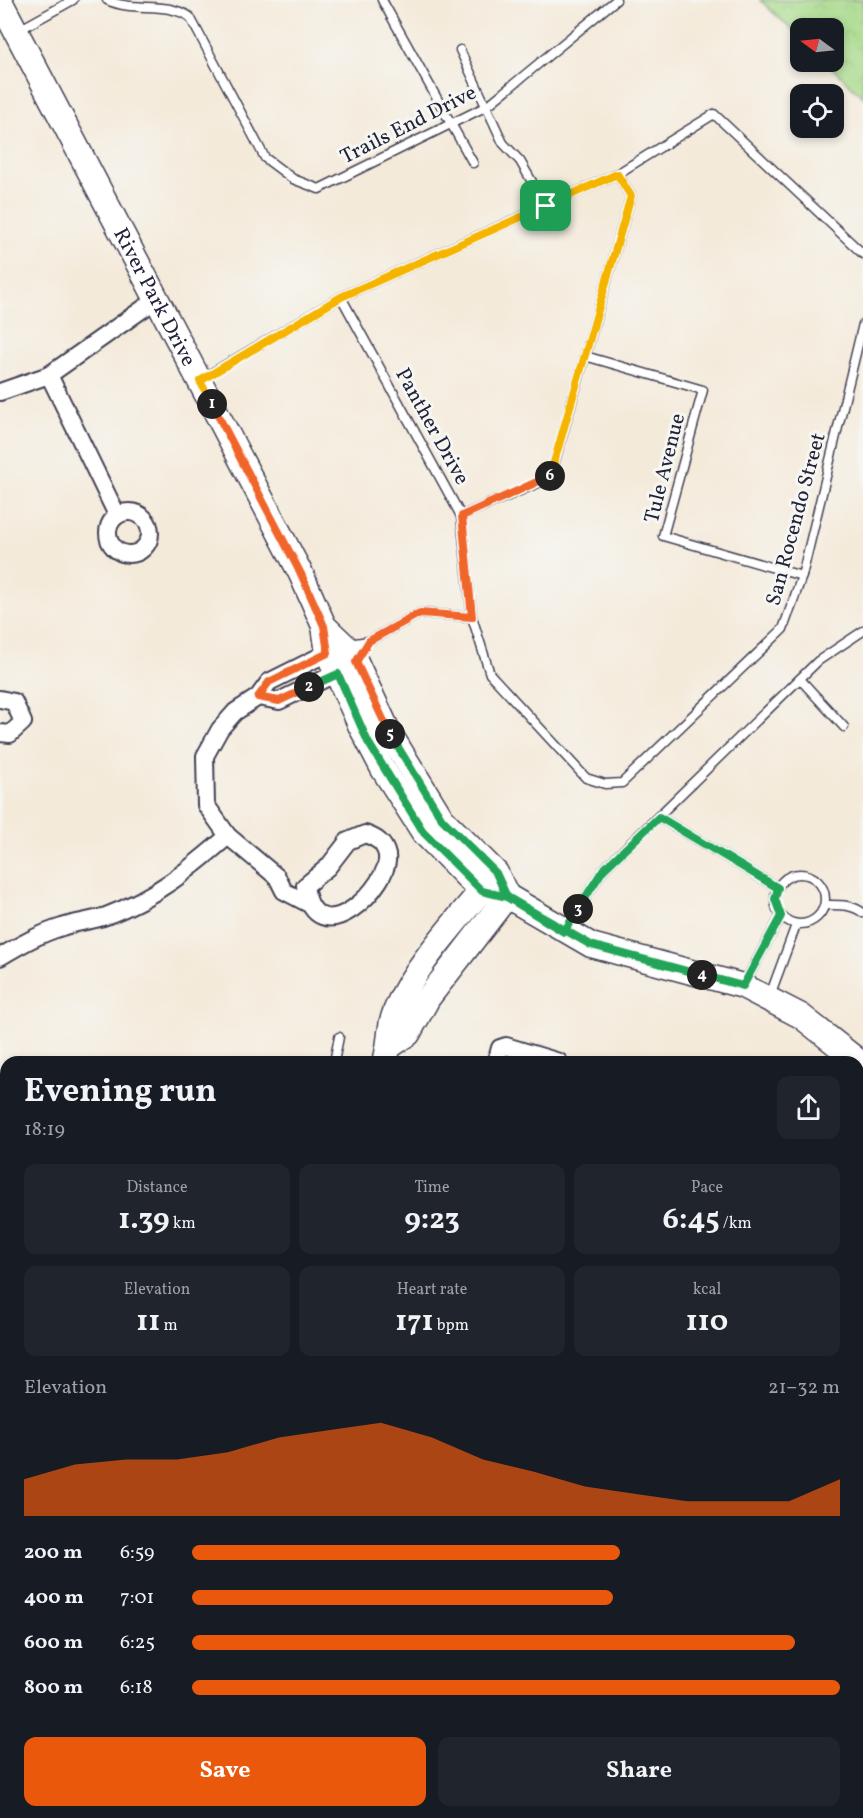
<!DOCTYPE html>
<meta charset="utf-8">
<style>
:root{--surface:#171b24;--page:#20242c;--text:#f1f3f6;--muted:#9ea1a6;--accent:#ea580c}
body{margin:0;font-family:Vollkorn,serif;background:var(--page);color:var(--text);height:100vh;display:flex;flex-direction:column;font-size:22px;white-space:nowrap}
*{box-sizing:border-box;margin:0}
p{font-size:20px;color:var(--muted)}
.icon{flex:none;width:33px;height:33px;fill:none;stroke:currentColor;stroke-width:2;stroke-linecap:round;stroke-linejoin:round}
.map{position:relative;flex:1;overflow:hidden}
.drawer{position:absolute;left:0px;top:1056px;width:864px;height:762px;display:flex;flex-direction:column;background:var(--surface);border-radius:18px 18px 0 0;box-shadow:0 3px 9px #0003}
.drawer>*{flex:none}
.needle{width:39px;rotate:285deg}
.buttons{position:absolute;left:790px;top:18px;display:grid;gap:12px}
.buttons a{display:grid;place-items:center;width:54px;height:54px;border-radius:12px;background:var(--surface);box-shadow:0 3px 9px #0003;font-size:30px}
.pin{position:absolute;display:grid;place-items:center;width:51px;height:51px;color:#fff;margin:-26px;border-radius:12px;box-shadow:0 3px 9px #0006}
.km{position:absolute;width:30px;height:30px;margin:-15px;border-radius:50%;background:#222;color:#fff;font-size:16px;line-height:30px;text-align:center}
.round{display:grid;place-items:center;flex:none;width:63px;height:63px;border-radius:12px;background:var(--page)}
.head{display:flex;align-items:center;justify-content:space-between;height:102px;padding:0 24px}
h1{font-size:33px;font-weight:700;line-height:45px}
.metrics{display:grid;grid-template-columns:repeat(3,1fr);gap:9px;height:102px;padding:6px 24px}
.metrics div{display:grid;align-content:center;border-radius:12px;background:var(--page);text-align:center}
.metrics b{font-size:30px;font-weight:700}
.metrics small{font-size:16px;font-weight:400}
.metrics p{font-size:16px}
.chart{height:168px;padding:12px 24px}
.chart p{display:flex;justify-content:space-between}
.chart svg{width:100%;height:108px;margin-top:6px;fill:var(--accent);opacity:.7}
.cta{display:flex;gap:12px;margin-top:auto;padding:12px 24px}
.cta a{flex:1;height:69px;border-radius:12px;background:var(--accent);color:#fff;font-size:24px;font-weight:700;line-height:69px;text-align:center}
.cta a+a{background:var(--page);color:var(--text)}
ul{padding:0 24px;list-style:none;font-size:20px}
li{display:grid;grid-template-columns:96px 72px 1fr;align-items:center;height:45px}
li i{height:15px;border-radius:8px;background:var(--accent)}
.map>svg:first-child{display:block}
.forest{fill:url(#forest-crowns);stroke:#536e58;stroke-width:1.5}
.park{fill:url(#park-crowns);stroke:#647e62;stroke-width:1.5}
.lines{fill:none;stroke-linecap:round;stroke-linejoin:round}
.lane-casing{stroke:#424053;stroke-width:11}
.street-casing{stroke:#424053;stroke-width:20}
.secondary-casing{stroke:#424053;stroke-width:27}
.lane{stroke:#fff;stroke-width:8}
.street{stroke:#fff;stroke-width:16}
.secondary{stroke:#fff;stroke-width:24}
.rail-casing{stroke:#22223b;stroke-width:7}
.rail{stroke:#f6f6f2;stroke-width:4.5;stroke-dasharray:14;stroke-linecap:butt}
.split-1-casing{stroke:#fff;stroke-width:12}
.split-2-casing{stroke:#fff;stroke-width:12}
.split-3-casing{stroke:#fff;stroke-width:12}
.split-4-casing{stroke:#fff;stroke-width:12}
.split-5-casing{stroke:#fff;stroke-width:12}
.split-6-casing{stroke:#fff;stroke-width:12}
.split-7-casing{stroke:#fff;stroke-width:12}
.split-1{stroke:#f5b400;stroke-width:8}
.split-2{stroke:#f0652b;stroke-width:8}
.split-3{stroke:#22a559;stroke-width:8}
.split-4{stroke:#22a559;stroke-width:8}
.split-5{stroke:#22a559;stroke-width:8}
.split-6{stroke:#f0652b;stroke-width:8}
.split-7{stroke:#f5b400;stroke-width:8}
.labels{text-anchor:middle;stroke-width:6;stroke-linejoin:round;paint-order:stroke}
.street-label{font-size:21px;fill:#22223b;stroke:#f6f6f2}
</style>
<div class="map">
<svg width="863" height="1818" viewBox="0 0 863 1818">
<defs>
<pattern id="forest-crowns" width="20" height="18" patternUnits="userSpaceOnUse" patternTransform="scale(1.5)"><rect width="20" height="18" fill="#84b974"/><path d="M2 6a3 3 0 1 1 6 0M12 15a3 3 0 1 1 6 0" fill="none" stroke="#6c9660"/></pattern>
<pattern id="park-crowns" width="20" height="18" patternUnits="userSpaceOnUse" patternTransform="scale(1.5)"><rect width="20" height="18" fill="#a6d988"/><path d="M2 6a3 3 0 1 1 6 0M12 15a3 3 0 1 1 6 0" fill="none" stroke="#8fba76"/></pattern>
</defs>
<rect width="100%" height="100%" fill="#f6f6f2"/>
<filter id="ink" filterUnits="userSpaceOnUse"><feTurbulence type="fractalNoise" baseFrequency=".0167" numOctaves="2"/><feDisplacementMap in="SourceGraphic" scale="12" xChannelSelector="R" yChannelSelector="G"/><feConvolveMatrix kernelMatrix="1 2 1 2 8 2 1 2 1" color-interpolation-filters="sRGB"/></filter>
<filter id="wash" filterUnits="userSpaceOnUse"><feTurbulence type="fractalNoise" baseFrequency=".008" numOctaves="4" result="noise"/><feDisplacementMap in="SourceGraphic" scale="24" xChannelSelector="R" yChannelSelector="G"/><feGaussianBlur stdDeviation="1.35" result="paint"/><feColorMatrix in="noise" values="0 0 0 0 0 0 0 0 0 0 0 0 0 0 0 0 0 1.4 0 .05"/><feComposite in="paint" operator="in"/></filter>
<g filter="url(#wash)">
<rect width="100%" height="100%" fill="#f4eada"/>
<!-- forest -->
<path class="forest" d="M0,1546L6,1559V1641L0,1628Z"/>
<!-- park -->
<path class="park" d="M760,0H863V97L826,62H834V28H801V38Z"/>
</g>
<g filter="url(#ink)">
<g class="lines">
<defs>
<g id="lane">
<path d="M107,0C134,13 164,0 190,17L265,158L293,179L319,189L487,106L616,0"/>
<path d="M382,0L473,163"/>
<path d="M19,30L73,0"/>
<path d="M460,50L503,143L520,161L546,206"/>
<path d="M341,297L461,516L472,617L490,674L586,778L605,784L622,783L783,629L802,576L863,324"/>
<path d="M585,356L703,390L663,536L802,576"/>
<path d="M200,380L341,297L617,174L714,114L863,254"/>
<path d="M461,516L550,478L631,196L617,174"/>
<path d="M348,644L369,641L420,613L472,617"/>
<path d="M800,679L844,727"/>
<path d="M659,817L778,888"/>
<circle cx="800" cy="899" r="25"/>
<path d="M825,905C839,905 852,904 863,913"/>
<path d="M566,928L603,870L818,661L863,631"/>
<path d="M744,984L781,916"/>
<path d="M769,998L796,925"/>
<path d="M334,1062L339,1037"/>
<path d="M0,1179L6,1176"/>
<path d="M858,1214L863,1222"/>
<path d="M0,1473L6,1476"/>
<path d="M858,1534L863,1532"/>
<path d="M858,1613L863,1600"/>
<path d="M315,1812L319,1818"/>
<path d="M578,1812L604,1818"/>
<path d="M183,1818L189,1812"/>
<path d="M560,1818L562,1812"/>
<path d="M809,1818L810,1812"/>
</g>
<g id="street">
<path d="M49,375L117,515"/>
<path d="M0,392L49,375L157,299"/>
<circle cx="129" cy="533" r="21"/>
<path d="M258,697L279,701L345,669"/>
<path d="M0,699L14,702L23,722L10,734L0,733"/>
<path d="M365,834C376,838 384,842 387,855C392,884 316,960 305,886L328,867L348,841Z"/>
<path d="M307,903L284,891L277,877L228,836L206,805L205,756L220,729L235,712L258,697L269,682L335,649"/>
<path d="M0,957C20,945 39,934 62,927C76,922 92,921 106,916C154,898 189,870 228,836"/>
<path d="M496,1062L500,1048L506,1046L559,1062"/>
</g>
<g id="secondary">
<path id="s1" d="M0,1L301,574L324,626L328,653L361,727L383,769L424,833L481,891L507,896L591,945L743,986L801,1016L863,1065"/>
<path d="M324,626L344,645L356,662L388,731L442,819L496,873L507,896"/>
<path d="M390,1046L408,1034L428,998L507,896"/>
<path d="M385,1062C389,1049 389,1035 392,1021C405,975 461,916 492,878"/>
<path d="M0,1773L6,1786"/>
<path d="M18,1812L21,1818"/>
<path d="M366,1812L370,1818"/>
</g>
</defs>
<!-- lane casing -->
<use href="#lane" class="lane-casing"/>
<!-- street casing -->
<use href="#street" class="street-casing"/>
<!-- secondary casing -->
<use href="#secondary" class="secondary-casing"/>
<!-- lane -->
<use href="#lane" class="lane"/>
<!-- street -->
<use href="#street" class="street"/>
<!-- secondary -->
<use href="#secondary" class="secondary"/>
<defs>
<g id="rail">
<path d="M0,1653L6,1666"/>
<path d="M75,1812L78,1818"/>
</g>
</defs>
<!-- rail casing -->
<use href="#rail" class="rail-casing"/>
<!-- rail -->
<use href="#rail" class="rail"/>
</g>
</g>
<g class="lines" filter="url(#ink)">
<defs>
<path id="split-1" d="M212,404L200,381L341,297L546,206"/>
<path id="split-2" d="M212,404L301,574L324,626L328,653L269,682L258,697L279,701L309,687"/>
<path id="split-3" d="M309,687L338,674L368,742L424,833L482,891L507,897L564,932L578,909"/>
<path id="split-4" d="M578,909L603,870L659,817L778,888L775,899L781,916L743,986L702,975"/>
<path id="split-5" d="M390,734L442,819L496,873L507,897L591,945L702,975"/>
<path id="split-6" d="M390,734L356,662L369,641L420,613L472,617L462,516L550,476"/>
<path id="split-7" d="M546,206L617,174L631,196L550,476"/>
</defs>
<!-- split-1 casing -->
<use href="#split-1" class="split-1-casing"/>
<!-- split-2 casing -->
<use href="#split-2" class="split-2-casing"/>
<!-- split-3 casing -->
<use href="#split-3" class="split-3-casing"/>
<!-- split-4 casing -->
<use href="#split-4" class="split-4-casing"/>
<!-- split-5 casing -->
<use href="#split-5" class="split-5-casing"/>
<!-- split-6 casing -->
<use href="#split-6" class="split-6-casing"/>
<!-- split-7 casing -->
<use href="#split-7" class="split-7-casing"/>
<!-- split-1 -->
<use href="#split-1" class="split-1"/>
<!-- split-2 -->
<use href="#split-2" class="split-2"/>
<!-- split-3 -->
<use href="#split-3" class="split-3"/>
<!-- split-4 -->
<use href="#split-4" class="split-4"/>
<!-- split-5 -->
<use href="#split-5" class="split-5"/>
<!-- split-6 -->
<use href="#split-6" class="split-6"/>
<!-- split-7 -->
<use href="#split-7" class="split-7"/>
</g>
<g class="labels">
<!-- street labels -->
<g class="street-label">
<text transform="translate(408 124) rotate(-27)" y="7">Trails End Drive</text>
<text dy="7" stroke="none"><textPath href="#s1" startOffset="334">River Park Drive</textPath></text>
<text transform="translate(433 426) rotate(61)" y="7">Panther Drive</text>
<text transform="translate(664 468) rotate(-76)" y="7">Tule Avenue</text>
<text transform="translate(795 519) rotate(-75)" y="7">San Rocendo Street</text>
</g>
</g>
</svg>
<div class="buttons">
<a><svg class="needle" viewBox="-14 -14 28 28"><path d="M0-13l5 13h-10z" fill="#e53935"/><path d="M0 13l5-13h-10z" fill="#9ea1a6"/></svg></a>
<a><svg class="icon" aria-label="locate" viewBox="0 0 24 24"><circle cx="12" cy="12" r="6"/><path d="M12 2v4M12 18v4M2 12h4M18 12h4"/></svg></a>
</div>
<div class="pin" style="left:546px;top:206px;background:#1e9e55"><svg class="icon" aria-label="arrive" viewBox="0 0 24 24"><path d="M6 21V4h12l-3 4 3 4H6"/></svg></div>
<b class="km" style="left:212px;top:404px">1</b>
<b class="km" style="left:309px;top:687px">2</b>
<b class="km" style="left:578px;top:909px">3</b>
<b class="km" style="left:702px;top:975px">4</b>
<b class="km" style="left:390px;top:734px">5</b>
<b class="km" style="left:550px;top:476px">6</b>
<section class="drawer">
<div class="head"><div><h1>Evening run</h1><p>18:19</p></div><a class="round"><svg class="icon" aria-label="share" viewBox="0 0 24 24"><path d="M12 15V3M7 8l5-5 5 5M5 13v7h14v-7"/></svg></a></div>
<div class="metrics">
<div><p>Distance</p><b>1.39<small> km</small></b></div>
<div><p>Time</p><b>9:23</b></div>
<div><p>Pace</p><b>6:45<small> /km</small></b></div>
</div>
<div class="metrics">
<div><p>Elevation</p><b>11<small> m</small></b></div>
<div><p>Heart rate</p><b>171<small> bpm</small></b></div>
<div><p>kcal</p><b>110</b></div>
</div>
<div class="chart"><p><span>Elevation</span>21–32 m</p>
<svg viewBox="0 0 160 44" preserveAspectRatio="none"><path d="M0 44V29L10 23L20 21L30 21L40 18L50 12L60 9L70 6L80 12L90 21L100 26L110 32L120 35L130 38L140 38L150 38L160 29V44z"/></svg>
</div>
<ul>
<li><b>200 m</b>6:59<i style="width:66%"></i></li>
<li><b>400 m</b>7:01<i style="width:65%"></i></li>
<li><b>600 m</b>6:25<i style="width:93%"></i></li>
<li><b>800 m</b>6:18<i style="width:100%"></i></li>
</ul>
<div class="cta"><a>Save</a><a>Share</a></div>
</section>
</div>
